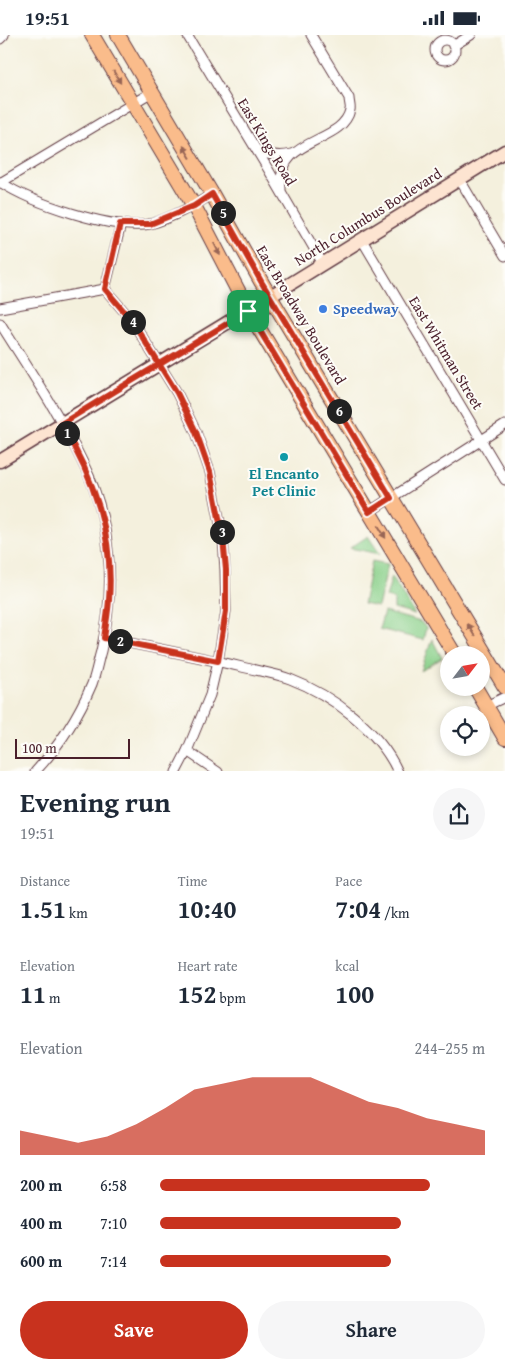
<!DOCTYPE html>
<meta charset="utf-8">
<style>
:root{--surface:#fff;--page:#f6f6f7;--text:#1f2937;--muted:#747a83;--accent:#c8321e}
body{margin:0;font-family:"Gentium Book Plus",serif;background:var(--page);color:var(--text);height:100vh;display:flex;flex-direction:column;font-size:19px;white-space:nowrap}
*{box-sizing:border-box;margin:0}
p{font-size:16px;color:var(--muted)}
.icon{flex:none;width:28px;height:28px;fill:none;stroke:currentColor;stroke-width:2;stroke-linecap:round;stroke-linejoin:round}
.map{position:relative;height:736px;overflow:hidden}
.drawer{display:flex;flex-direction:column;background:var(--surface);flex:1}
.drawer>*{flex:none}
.needle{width:32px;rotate:59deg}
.buttons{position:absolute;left:440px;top:611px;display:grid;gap:10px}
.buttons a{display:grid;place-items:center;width:50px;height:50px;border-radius:50%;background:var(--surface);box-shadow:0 2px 8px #0003;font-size:25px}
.scale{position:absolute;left:15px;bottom:12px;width:115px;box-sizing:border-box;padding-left:5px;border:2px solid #4a1f2b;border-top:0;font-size:14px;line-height:18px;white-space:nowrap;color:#4a1f2b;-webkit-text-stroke:4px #fdfcf7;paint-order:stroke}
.pin{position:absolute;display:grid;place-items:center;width:42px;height:42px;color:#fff;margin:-21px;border-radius:10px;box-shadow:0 2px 8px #0006}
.km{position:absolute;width:25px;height:25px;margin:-12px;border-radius:50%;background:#222;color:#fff;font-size:14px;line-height:25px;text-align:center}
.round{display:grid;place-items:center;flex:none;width:52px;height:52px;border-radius:26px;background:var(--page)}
.head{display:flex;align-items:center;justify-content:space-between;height:85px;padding:0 20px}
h1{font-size:28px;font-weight:600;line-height:38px}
.metrics{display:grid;grid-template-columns:repeat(3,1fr);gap:8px;height:85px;padding:5px 20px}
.metrics div{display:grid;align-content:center}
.metrics b{font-size:25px;font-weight:600}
.metrics small{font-size:14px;font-weight:400}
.metrics p{font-size:14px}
.chart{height:140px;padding:10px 20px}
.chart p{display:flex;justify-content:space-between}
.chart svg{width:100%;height:90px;margin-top:5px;fill:var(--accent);opacity:.7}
.button{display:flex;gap:10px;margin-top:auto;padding:10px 20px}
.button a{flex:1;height:58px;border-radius:30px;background:var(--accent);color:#fff;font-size:20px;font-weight:600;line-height:58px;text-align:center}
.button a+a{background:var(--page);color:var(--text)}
ul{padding:0 20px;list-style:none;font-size:16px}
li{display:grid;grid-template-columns:80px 60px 1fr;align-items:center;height:38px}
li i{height:12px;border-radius:6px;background:var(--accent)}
.status{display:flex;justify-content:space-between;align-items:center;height:35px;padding:0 25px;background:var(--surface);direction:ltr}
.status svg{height:14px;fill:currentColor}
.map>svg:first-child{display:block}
.green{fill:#8ad08a;stroke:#6a785a}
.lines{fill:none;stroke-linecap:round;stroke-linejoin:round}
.street-casing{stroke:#643e46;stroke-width:11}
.secondary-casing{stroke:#643e46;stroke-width:15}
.primary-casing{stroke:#643e46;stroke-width:16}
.street{stroke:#fff;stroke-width:9}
.secondary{stroke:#fde4d1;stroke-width:12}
.primary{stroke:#fabc8b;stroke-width:14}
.oneway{fill:#996656}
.route-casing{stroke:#fff;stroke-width:10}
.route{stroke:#c8321e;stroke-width:6}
.shop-dot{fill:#3f7fe0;stroke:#fdfcf7;stroke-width:2}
.culture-dot{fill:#0f9aa8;stroke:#fdfcf7;stroke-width:2}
.labels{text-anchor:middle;stroke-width:4;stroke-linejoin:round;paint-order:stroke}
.street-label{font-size:15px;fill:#4a1f2b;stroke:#fdfcf7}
.shop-label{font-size:15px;font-weight:bold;fill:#366cbe;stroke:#fdfcf7;text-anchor:start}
.culture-label{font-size:15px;font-weight:bold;fill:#0d838f;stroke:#fdfcf7}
</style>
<div class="status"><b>19:51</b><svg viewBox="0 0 49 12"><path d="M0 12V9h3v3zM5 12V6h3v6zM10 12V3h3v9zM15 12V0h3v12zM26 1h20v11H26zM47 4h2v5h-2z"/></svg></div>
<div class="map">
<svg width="505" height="737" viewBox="0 0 505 737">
<rect width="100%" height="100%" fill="#fdfcf7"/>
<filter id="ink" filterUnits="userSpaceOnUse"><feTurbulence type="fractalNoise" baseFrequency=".02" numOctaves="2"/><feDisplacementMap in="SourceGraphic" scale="10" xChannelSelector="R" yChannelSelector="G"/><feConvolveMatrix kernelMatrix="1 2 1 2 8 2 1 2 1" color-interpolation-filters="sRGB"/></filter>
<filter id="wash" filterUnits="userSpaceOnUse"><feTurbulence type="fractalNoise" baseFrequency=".0096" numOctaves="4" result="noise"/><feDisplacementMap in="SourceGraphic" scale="20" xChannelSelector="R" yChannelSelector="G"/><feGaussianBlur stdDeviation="1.12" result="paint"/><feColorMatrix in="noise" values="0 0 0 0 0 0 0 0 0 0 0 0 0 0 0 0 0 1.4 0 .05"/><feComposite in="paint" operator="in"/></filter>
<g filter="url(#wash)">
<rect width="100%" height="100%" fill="#f4f0dd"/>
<!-- green -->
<g class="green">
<path d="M368,501L380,519L350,513Z"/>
<path d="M372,526L388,529L378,572L363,569Z"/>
<path d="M392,541L415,580L394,574V564L386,562Z"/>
<path d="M384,577L421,587L426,593L423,605L379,594Z"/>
<path d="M432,604L442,623L421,636Z"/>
</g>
</g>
<g filter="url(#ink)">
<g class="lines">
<defs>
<g id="street">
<path d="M187,0L268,134L323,229"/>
<path d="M0,4L4,0"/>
<circle cx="445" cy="15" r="10"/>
<path d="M453,11L471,0"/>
<path d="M257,115C269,121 279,122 292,119"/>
<path d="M460,145L505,221"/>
<path d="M0,147C32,168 113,196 150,189C169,184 196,170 212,159"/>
<path d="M0,148L152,57"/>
<path d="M281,154C276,101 342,110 350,75C351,72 349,67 349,63L311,0"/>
<path d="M362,205L505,445"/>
<path d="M105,254L133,287L177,358L196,397L210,437L223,503L225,535L226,576L218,626L210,660L187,716L176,737"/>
<path d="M105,254L121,189"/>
<path d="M0,273L105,254"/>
<path d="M0,288C28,333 60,380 83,428C112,486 116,553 101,616C98,626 96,638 92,649C78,682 60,710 35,737"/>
<path d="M369,477L505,390"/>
<path d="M104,603C150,612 196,621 242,632C258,636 275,638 290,644C332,660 379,695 398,737"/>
<path d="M486,671L505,662"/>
<path d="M187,716L218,737"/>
</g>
<path id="secondary" d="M0,426L248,275L505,116"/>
<g id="primary">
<path d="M92,0L194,171L248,275L455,620"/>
<path d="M118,0L212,159L262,248L505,652"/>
<path d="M475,652L505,703"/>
</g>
</defs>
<!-- street casing -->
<use href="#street" class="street-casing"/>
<!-- secondary casing -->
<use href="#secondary" class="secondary-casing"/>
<!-- primary casing -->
<use href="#primary" class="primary-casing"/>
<!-- street -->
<use href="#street" class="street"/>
<!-- secondary -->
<use href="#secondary" class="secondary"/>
<!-- primary -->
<use href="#primary" class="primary"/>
</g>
<!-- one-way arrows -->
<defs><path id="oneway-solid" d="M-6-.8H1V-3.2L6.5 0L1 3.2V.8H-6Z" transform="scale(1.25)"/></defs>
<g class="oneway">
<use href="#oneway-solid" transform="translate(117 42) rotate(59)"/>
<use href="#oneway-solid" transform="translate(187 117) rotate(-121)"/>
<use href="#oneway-solid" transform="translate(217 214) rotate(64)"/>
<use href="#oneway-solid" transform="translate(382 497) rotate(59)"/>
<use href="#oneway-solid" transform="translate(471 595) rotate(-121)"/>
</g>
</g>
<g class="lines" filter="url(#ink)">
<defs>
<path id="route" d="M248,276C186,313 123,351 61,389C94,443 114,500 109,565C108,577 106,590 104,603L218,626L226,576V535L223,503L210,437L196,397L177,358L133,287L105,254L120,189H150L194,171L212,159L262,248L391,463L369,477L248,276"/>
</defs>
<!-- route casing -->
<use href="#route" class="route-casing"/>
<!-- route -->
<use href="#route" class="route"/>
</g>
<!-- markers -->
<circle class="shop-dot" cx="323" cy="274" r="5"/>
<circle class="culture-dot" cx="284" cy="422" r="5"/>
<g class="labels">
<!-- street labels -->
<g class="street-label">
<text transform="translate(267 107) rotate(59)" y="5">East Kings Road</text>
<text transform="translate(368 182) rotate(-32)" y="5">North Columbus Boulevard</text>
<text transform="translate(301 280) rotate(59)" y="5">East Broadway Boulevard</text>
<text transform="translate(446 318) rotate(59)" y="5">East Whitman Street</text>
</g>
<!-- shop labels -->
<g class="shop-label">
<text x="333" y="279">Speedway</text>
</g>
<!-- culture labels -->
<g class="culture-label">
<text x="284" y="444">El Encanto<tspan x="284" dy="17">Pet Clinic</tspan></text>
</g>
</g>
</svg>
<div class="buttons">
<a><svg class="needle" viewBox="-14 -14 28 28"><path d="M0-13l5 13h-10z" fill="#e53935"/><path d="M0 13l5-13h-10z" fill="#747a83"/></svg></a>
<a><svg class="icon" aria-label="locate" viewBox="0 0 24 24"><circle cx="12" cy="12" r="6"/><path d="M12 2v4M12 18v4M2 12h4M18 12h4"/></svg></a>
</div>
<div class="scale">100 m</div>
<div class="pin" style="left:248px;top:276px;background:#1e9e55"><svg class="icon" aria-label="arrive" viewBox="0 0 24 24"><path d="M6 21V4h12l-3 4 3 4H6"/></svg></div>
<b class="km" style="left:67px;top:398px">1</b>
<b class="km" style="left:120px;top:606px">2</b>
<b class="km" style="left:222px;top:497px">3</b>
<b class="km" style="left:133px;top:287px">4</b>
<b class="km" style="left:223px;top:178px">5</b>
<b class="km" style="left:339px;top:376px">6</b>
</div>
<section class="drawer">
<div class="head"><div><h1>Evening run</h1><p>19:51</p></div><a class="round"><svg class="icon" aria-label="share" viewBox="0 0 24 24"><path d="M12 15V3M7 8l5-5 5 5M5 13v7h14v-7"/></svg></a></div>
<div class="metrics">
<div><p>Distance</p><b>1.51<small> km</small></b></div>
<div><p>Time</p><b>10:40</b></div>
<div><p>Pace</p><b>7:04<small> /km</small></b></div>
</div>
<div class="metrics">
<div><p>Elevation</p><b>11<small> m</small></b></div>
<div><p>Heart rate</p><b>152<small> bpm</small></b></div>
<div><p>kcal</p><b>100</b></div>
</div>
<div class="chart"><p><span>Elevation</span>244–255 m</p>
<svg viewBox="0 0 160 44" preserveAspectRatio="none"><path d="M0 44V32L10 35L20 38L30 35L40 29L50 21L60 12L70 9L80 6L90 6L100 6L110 12L120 18L130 21L140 26L150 29L160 32V44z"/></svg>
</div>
<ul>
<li><b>200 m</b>6:58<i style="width:83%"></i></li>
<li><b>400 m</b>7:10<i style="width:74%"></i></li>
<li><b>600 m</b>7:14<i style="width:71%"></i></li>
</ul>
<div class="button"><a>Save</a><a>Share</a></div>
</section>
